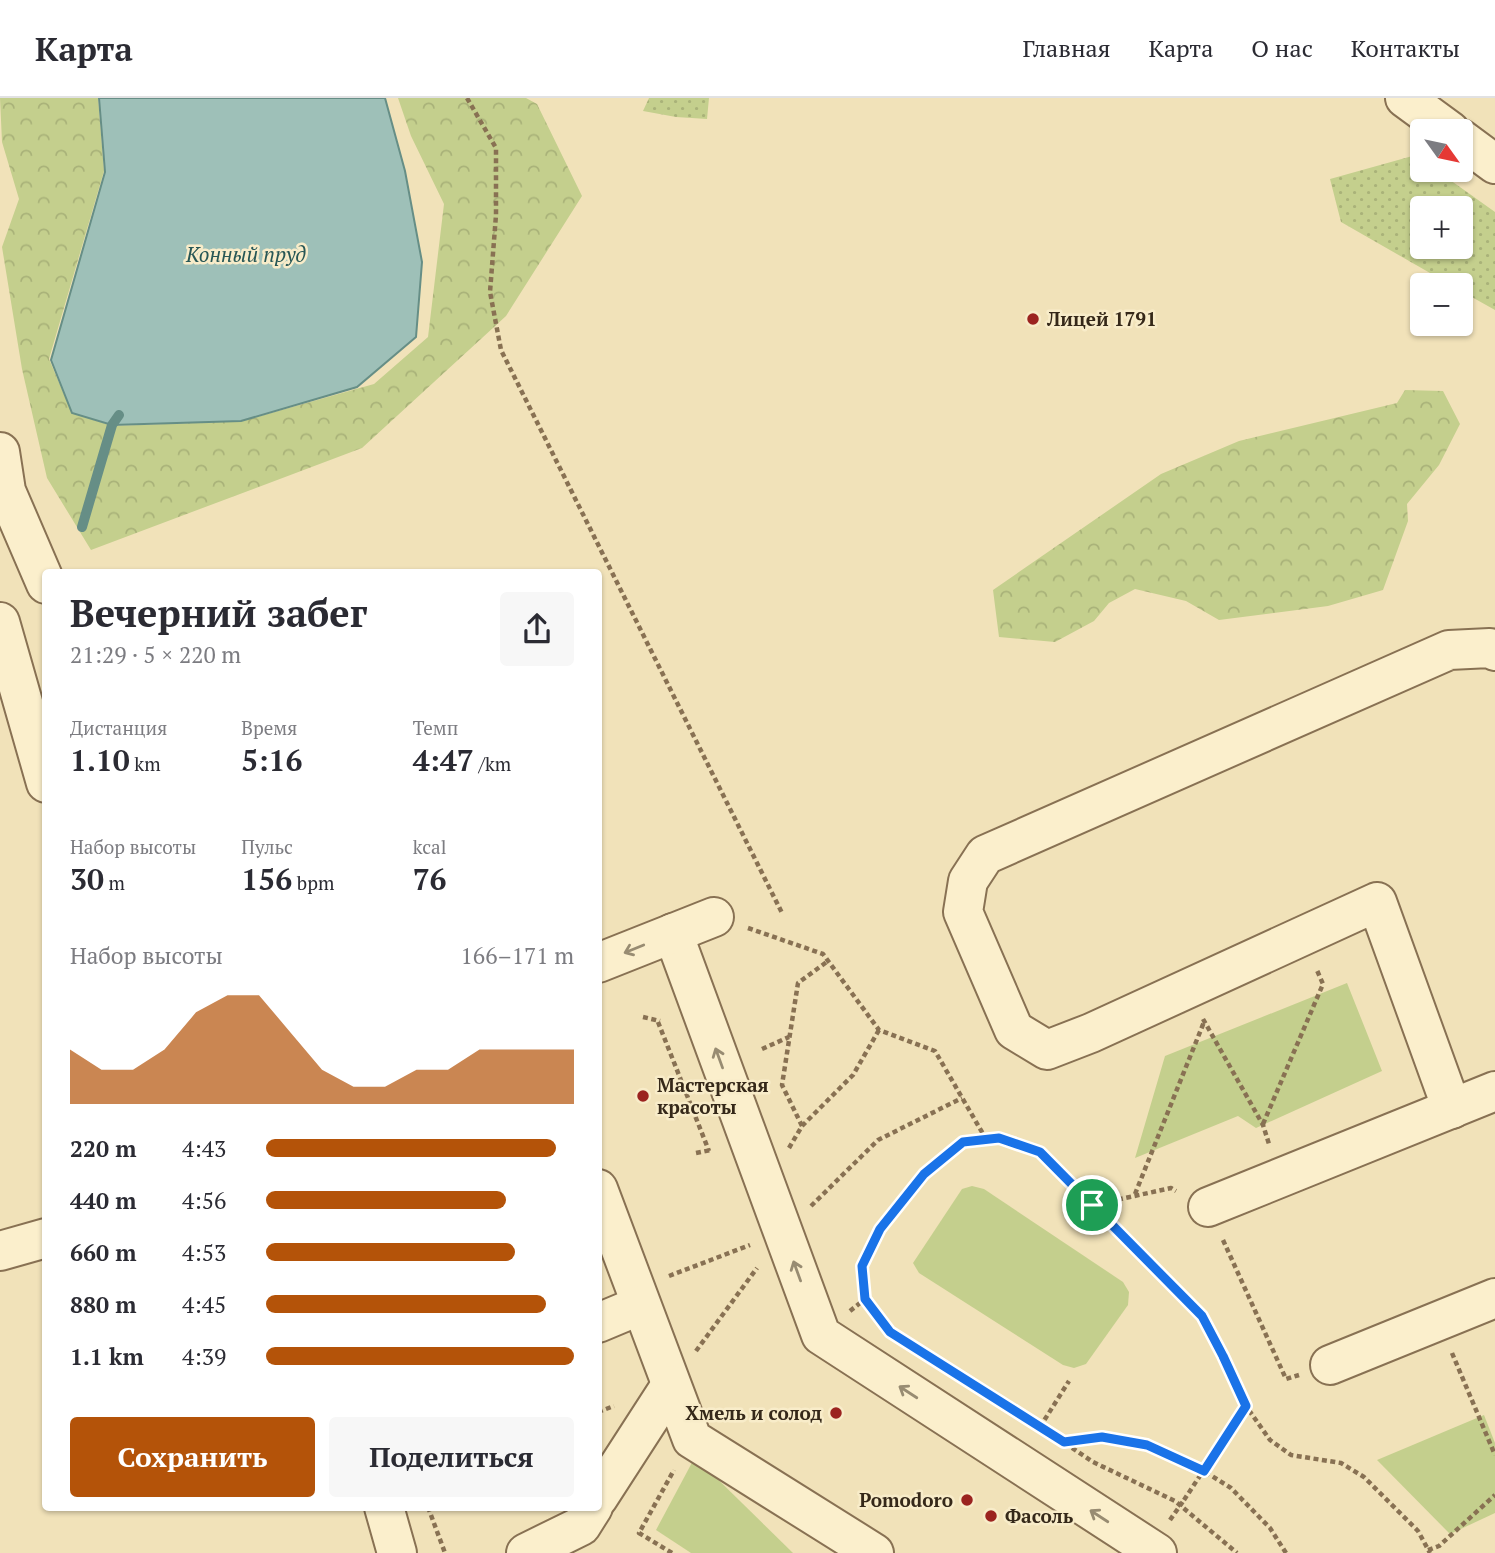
<!DOCTYPE html>
<html lang="ru">
<meta charset="utf-8">
<style>
:root{--surface:#fff;--page:#f7f7f7;--text:#2b2b33;--muted:#7c7c81;--line:#e1e1e2;--accent:#b45309}
body{margin:0;font-family:"PT Serif",serif;background:var(--page);color:var(--text);height:100vh;display:flex;flex-direction:column;font-size:26px;white-space:nowrap}
*{box-sizing:border-box;margin:0}
p{font-size:23px;color:var(--muted)}
.icon{flex:none;width:38px;height:38px;fill:none;stroke:currentColor;stroke-width:2;stroke-linecap:round;stroke-linejoin:round}
.map{position:relative;flex:1;overflow:hidden}
.drawer{position:absolute;left:42px;top:471px;width:560px;height:942px;display:flex;flex-direction:column;background:var(--surface);border-radius:7px;box-shadow:0 2px 5px #0004}
.drawer>*{flex:none}
.needle{width:46px;rotate:123deg}
.buttons{position:absolute;left:1410px;top:21px;display:grid;gap:14px}
.buttons a{display:grid;place-items:center;width:63px;height:63px;border-radius:7px;background:var(--surface);box-shadow:0 2px 5px #0004;font-size:35px}
.pin{position:absolute;display:grid;place-items:center;width:60px;height:60px;color:#fff;margin:-30px;border:4px solid #fff;border-radius:50%;box-shadow:0 2px 7px #0007}
.round{display:grid;place-items:center;flex:none;width:74px;height:74px;border-radius:7px;background:var(--page)}
.overview{display:flex;align-items:center;justify-content:space-between;height:119px;padding:0 28px}
h1{font-size:38px;font-weight:800;line-height:52px}
.figures{display:grid;grid-template-columns:repeat(3,1fr);gap:10px;height:119px;padding:7px 28px}
.figures div{display:grid;align-content:center}
.figures b{font-size:30px;font-weight:800}
.figures small{font-size:19px;font-weight:400}
.figures p{font-size:19px}
.chart{height:196px;padding:14px 28px}
.chart p{display:flex;justify-content:space-between}
.chart svg{width:100%;height:126px;margin-top:7px;fill:var(--accent);opacity:.7}
.action{display:flex;gap:14px;margin-top:auto;padding:14px 28px}
.action a{flex:1;height:80px;border-radius:7px;background:var(--accent);color:#fff;font-size:28px;font-weight:800;line-height:80px;text-align:center}
.action a+a{background:var(--page);color:var(--text)}
ul{padding:0 28px;list-style:none;font-size:23px}
li{display:grid;grid-template-columns:112px 84px 1fr;align-items:center;height:52px}
li i{height:18px;border-radius:9px;background:var(--accent)}
header{display:flex;align-items:center;gap:42px;box-sizing:border-box;height:98px;padding:0 35px;background:var(--surface);border-bottom:2px solid var(--line)}
header strong{font-size:33px}
nav{display:flex;gap:38px;margin-inline-start:auto;font-size:24px}
.map>svg:first-child{display:block}
.grass{fill:url(#grass-dots);fill-rule:evenodd}
.forest{fill:url(#forest-crowns)}
.park{fill:#c4cf8d}
.water{fill:#9ec0b8;stroke:#668e86;stroke-width:2}
.lines{fill:none;stroke-linecap:round;stroke-linejoin:round}
.stream{stroke:#668e86;stroke-width:10}
.minor-casing{stroke:#887153;stroke-width:42}
.path{stroke:#887153;stroke-width:4.5;stroke-dasharray:5 3.5;stroke-linecap:butt}
.minor{stroke:#fbefcc;stroke-width:38}
.path-bridge{stroke:#887153;stroke-width:4.5;stroke-dasharray:5 3.5;stroke-linecap:butt}
.oneway{stroke:#988c72}
.route-casing{stroke:#fff;stroke-width:14}
.route{stroke:#1a73e8;stroke-width:9}
.poi-dot{fill:#9b231f;stroke:#f8ecc9;stroke-width:2.5}
.labels{text-anchor:middle;stroke-width:5;stroke-linejoin:round;paint-order:stroke}
.poi-label{font-size:19px;font-weight:bold;fill:#352819;stroke:#f8ecc9;text-anchor:start}
.water-label{font-size:21px;font-style:italic;fill:#275756;stroke:#f8ecc9}
</style>
<header>
<strong>Карта</strong>
<nav><a>Главная</a><a>Карта</a><a>О нас</a><a>Контакты</a></nav>
</header>
<div class="map">
<svg width="1495" height="1455" viewBox="0 0 1495 1455">
<defs>
<pattern id="grass-dots" width="8" height="8" patternUnits="userSpaceOnUse" patternTransform="scale(1.75)"><rect width="8" height="8" fill="#c4cf8d"/><path d="M2 2h.1M6 6h.1" fill="none" stroke="#a9b279" stroke-width="1.8" stroke-linecap="round"/></pattern>
<pattern id="forest-crowns" width="20" height="18" patternUnits="userSpaceOnUse" patternTransform="scale(1.75)"><rect width="20" height="18" fill="#c4cf8d"/><path d="M2 6a3 3 0 1 1 6 0M12 15a3 3 0 1 1 6 0" fill="none" stroke="#a9b279"/></pattern>
</defs>
<rect width="100%" height="100%" fill="#f1e2b9"/>
<!-- grass -->
<g class="grass">
<path d="M649,0H709L707,21L676,19L643,13Z"/>
<path d="M1416,57L1423,62V72H1436L1495,114V212L1461,193V187H1451L1341,124L1330,81ZM1423,110H1461V149H1423Z"/>
</g>
<!-- forest -->
<g class="forest">
<path d="M0,0H98L104,73L49,261L72,315L113,328L242,323L374,286L428,239L444,106L411,38L398,0H526L537,6L582,98L506,218L362,350L91,452L47,380L22,271L2,149L19,101L2,44Z"/>
<path d="M1405,292L1443,293L1460,326L1439,367L1407,406L1408,423L1383,492L1328,508L1219,522L1186,503L1135,491L1109,505L1094,523L1055,544L999,539L993,492L1161,376L1239,343L1397,305Z"/>
</g>
<!-- park -->
<g class="park">
<path d="M1347,885L1382,973L1256,1030L1238,1018L1135,1060L1165,958Z"/>
<path d="M972,1088L984,1091L1123,1184L1129,1194L1128,1207L1086,1266L1074,1270L1063,1267L919,1175L913,1165L962,1091Z"/>
<path d="M1484,1317L1495,1345V1415L1450,1436L1377,1362Z"/>
<path d="M695,1359L793,1455H691L656,1432Z"/>
</g>
<!-- water -->
<path class="water" d="M99,0H385L405,73L422,164L416,239L357,289L241,323L112,327L72,315L51,262L105,74Z"/>
<g class="lines">
<!-- stream -->
<path class="stream" d="M82,429L112,327L119,317"/>
<defs>
<g id="minor">
<path d="M1405,0L1450,33"/>
<path d="M1461,41L1495,66"/>
<path d="M0,354L6,393L46,486"/>
<path d="M0,524L46,685"/>
<path d="M673,835L821,1237L1157,1455"/>
<path d="M598,865L714,819"/>
<path d="M1452,1011L1377,804L1091,935L1047,952L1014,932L963,814L968,783L985,757L1449,552L1490,550L1495,553"/>
<path d="M598,1091L692,1341L874,1455"/>
<path d="M1208,1109L1495,993"/>
<path d="M0,1153L46,1140"/>
<path d="M598,1225L641,1207"/>
<path d="M1330,1267L1495,1200"/>
<path d="M598,1400L671,1287"/>
<path d="M384,1409L397,1455"/>
<path d="M526,1455L581,1428L593,1409"/>
</g>
</defs>
<!-- minor casing -->
<use href="#minor" class="minor-casing"/>
<!-- path -->
<g class="path">
<path d="M467,0L496,50V117L490,194L501,252L782,815"/>
<path d="M748,830L823,856L879,932L935,953L986,1041"/>
<path d="M643,919L660,923"/>
<path d="M1203,921L1263,1027L1269,1046"/>
<path d="M658,924L709,1053"/>
<path d="M762,951L789,939"/>
<path d="M1263,1026L1323,886L1316,870"/>
<path d="M802,1028L782,987L798,885L828,863"/>
<path d="M789,1050L802,1028L853,977L879,932"/>
<path d="M696,1055L711,1052"/>
<path d="M1135,1096L1204,924"/>
<path d="M1093,1107L1171,1090L1176,1093"/>
<path d="M811,1108L878,1042L962,1000"/>
<path d="M1223,1142L1286,1281L1299,1277"/>
<path d="M669,1178L750,1147"/>
<path d="M850,1213L865,1201"/>
<path d="M696,1253L757,1170"/>
<path d="M1452,1255L1495,1357"/>
<path d="M598,1314L614,1308"/>
<path d="M1040,1329L1069,1283"/>
<path d="M1065,1345L1093,1364L1175,1403L1237,1455"/>
<path d="M1184,1402L1246,1308"/>
<path d="M428,1409L445,1455"/>
<path d="M1428,1452L1439,1448L1495,1397"/>
<path d="M672,1455L639,1435L674,1372"/>
<path d="M1286,1455L1270,1430L1231,1390L1204,1373L1147,1347L1102,1339L1064,1344L890,1234L865,1201L862,1168L880,1131L924,1076L963,1044L998,1040L1040,1054L1202,1218L1223,1258L1246,1308L1270,1342L1291,1357L1341,1365L1364,1379L1418,1433L1430,1455"/>
</g>
<!-- minor -->
<use href="#minor" class="minor"/>
<!-- path-bridge -->
<path class="path-bridge" d="M1170,1422L1184,1402"/>
</g>
<!-- one-way arrows -->
<defs><path id="oneway-shaft" d="M-6 0H5M1.5-3L5.5 0L1.5 3" fill="none" stroke-width="1.6" stroke-linecap="round" stroke-linejoin="round" transform="scale(1.75)"/></defs>
<g class="oneway">
<use href="#oneway-shaft" transform="translate(634 851) rotate(158)"/>
<use href="#oneway-shaft" transform="translate(719 960) rotate(-110)"/>
<use href="#oneway-shaft" transform="translate(797 1173) rotate(-110)"/>
<use href="#oneway-shaft" transform="translate(908 1294) rotate(-147)"/>
<use href="#oneway-shaft" transform="translate(1099 1418) rotate(-147)"/>
</g>
<g class="lines">
<defs>
<path id="route" d="M999,1040L1040,1054L1202,1218L1223,1258L1246,1308L1204,1373L1147,1347L1102,1339L1064,1344L890,1234L865,1201L862,1168L880,1131L924,1076L963,1044Z"/>
</defs>
<!-- route casing -->
<use href="#route" class="route-casing"/>
<!-- route -->
<use href="#route" class="route"/>
</g>
<!-- markers -->
<g class="poi-dot">
<circle cx="1033" cy="221" r="7"/>
<circle cx="643" cy="998" r="7"/>
<circle cx="836" cy="1315" r="7"/>
<circle cx="967" cy="1402" r="7"/>
<circle cx="991" cy="1418" r="7"/>
</g>
<g class="labels">
<!-- poi labels -->
<g class="poi-label">
<text x="1047" y="228">Лицей 1791</text>
<text x="657" y="994">Мастерская<tspan x="657" dy="22">красоты</tspan></text>
<text x="822" y="1322" text-anchor="end">Хмель и солод</text>
<text x="953" y="1409" text-anchor="end">Pomodoro</text>
<text x="1005" y="1425">Фасоль</text>
</g>
<!-- water labels -->
<g class="water-label">
<text x="246" y="164">Конный пруд</text>
</g>
</g>
</svg>
<div class="buttons">
<a><svg class="needle" viewBox="-14 -14 28 28"><path d="M0-13l5 13h-10z" fill="#e53935"/><path d="M0 13l5-13h-10z" fill="#7c7c81"/></svg></a>
<a>+</a>
<a>−</a>
</div>
<div class="pin" style="left:1092px;top:1107px;background:#1e9e55"><svg class="icon" aria-label="arrive" viewBox="0 0 24 24"><path d="M6 21V4h12l-3 4 3 4H6"/></svg></div>
<section class="drawer">
<div class="overview"><div><h1>Вечерний забег</h1><p>21:29 · 5 × 220 m</p></div><a class="round"><svg class="icon" aria-label="share" viewBox="0 0 24 24"><path d="M12 15V3M7 8l5-5 5 5M5 13v7h14v-7"/></svg></a></div>
<div class="figures">
<div><p>Дистанция</p><b>1.10<small> km</small></b></div>
<div><p>Время</p><b>5:16</b></div>
<div><p>Темп</p><b>4:47<small> /km</small></b></div>
</div>
<div class="figures">
<div><p>Набор высоты</p><b>30<small> m</small></b></div>
<div><p>Пульс</p><b>156<small> bpm</small></b></div>
<div><p>kcal</p><b>76</b></div>
</div>
<div class="chart"><p><span>Набор высоты</span>166–171 m</p>
<svg viewBox="0 0 160 44" preserveAspectRatio="none"><path d="M0 44V25L10 32L20 32L30 25L40 12L50 6L60 6L70 19L80 32L90 38L100 38L110 32L120 32L130 25L140 25L150 25L160 25V44z"/></svg>
</div>
<ul>
<li><b>220 m</b>4:43<i style="width:94%"></i></li>
<li><b>440 m</b>4:56<i style="width:78%"></i></li>
<li><b>660 m</b>4:53<i style="width:81%"></i></li>
<li><b>880 m</b>4:45<i style="width:91%"></i></li>
<li><b>1.1 km</b>4:39<i style="width:100%"></i></li>
</ul>
<div class="action"><a>Сохранить</a><a>Поделиться</a></div>
</section>
</div>
